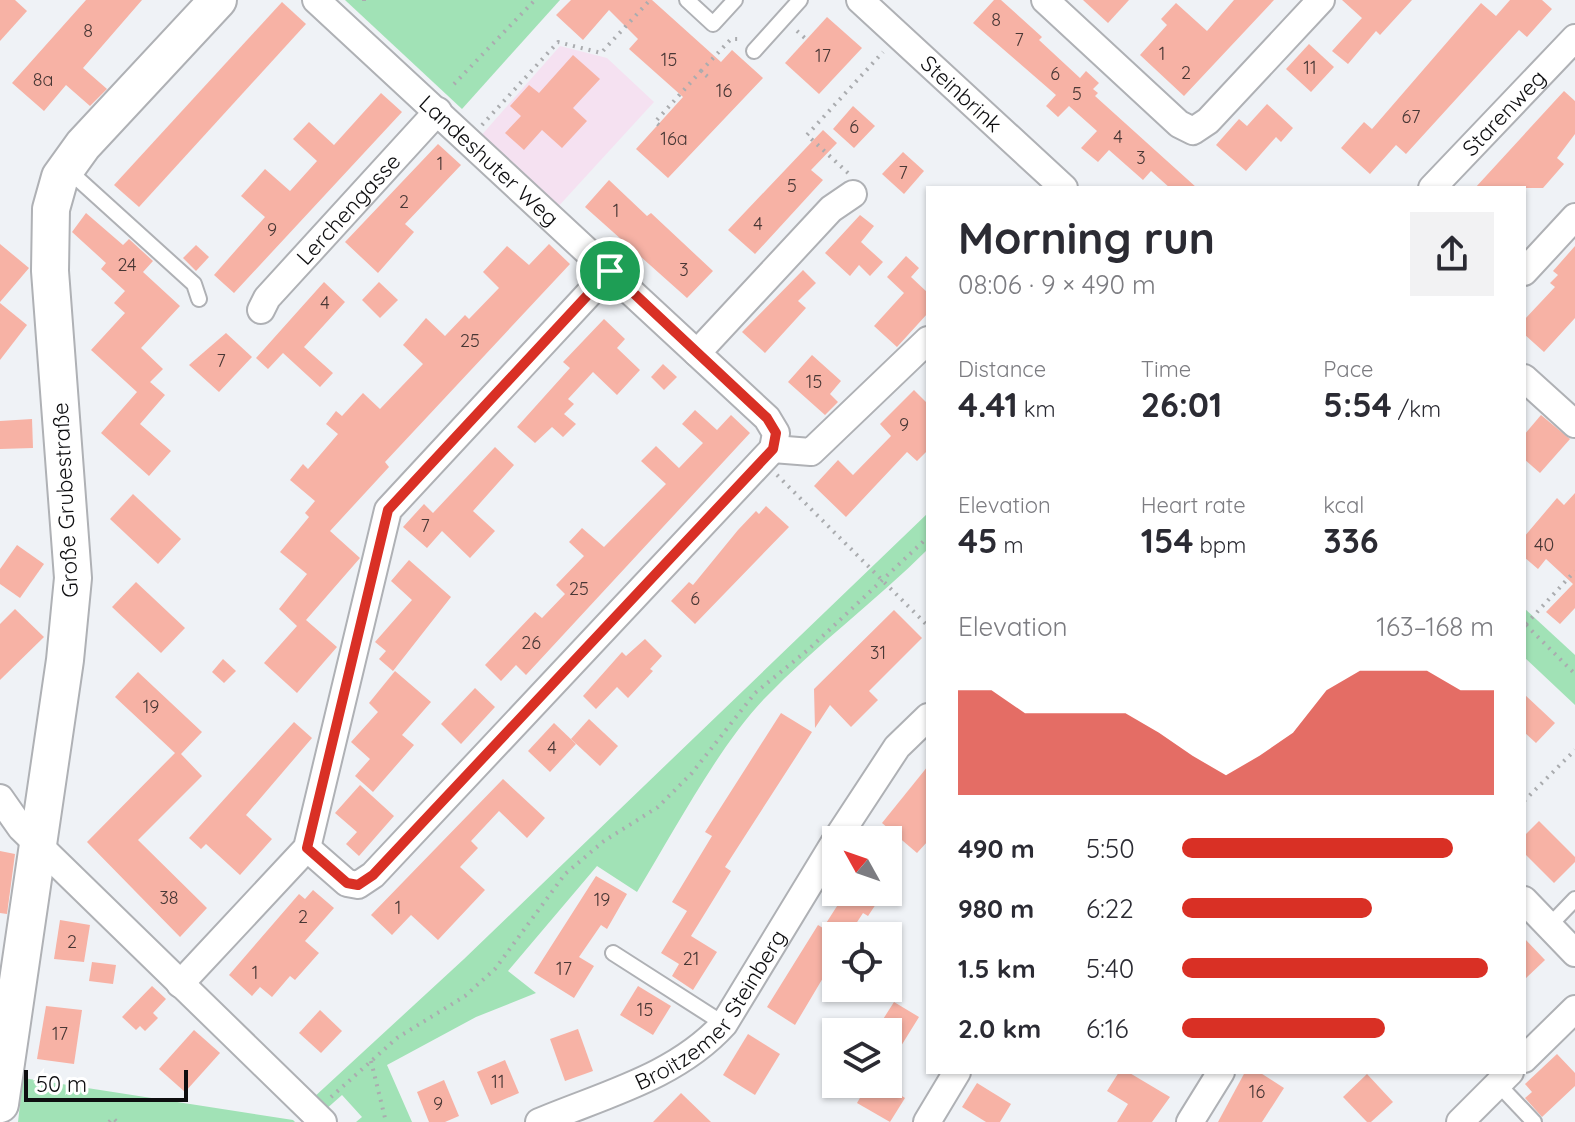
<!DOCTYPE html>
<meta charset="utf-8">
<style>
:root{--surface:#fff;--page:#f2f2f3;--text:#2b2b33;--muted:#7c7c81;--accent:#d93025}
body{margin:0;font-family:Quicksand,sans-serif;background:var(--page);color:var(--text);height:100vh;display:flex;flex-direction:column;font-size:30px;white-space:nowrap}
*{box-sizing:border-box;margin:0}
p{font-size:26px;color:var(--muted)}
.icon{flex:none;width:44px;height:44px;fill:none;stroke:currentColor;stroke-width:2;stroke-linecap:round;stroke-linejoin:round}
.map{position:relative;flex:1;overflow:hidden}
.drawer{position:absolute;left:926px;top:186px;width:600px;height:888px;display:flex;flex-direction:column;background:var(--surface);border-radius:0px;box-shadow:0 2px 6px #0004}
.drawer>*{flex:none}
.needle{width:52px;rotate:310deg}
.tools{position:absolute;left:822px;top:826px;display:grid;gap:16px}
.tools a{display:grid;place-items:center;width:80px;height:80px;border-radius:0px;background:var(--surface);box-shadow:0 2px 6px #0004;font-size:40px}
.scale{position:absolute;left:24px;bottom:20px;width:164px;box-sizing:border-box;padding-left:8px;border:4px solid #0e0e10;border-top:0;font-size:22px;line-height:28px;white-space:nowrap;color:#0e0e10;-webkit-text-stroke:6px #fff;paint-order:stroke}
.pin{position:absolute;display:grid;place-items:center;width:68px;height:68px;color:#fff;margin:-34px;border:4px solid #fff;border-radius:50%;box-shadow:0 2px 8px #0007}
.round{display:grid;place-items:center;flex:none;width:84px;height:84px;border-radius:0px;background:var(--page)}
.overview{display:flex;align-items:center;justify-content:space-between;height:136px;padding:0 32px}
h1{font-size:44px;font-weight:700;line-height:60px}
.figures{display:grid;grid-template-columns:repeat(3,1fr);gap:12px;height:136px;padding:8px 32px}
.figures div{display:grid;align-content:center}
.figures b{font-size:34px;font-weight:700}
.figures small{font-size:22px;font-weight:400}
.figures p{font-size:22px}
.chart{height:224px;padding:16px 32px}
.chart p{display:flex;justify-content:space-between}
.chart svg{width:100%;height:144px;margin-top:8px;fill:var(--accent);opacity:.7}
ul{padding:0 32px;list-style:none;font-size:26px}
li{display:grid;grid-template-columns:128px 96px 1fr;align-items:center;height:60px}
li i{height:20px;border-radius:10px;background:var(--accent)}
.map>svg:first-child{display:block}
.education{fill:#f5e1f1}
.green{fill:#a1e2b6}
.building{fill:#f7b2a5}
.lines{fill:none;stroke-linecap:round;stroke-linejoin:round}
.lane-casing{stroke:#afb1b5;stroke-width:18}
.street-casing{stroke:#afb1b5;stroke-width:30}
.secondary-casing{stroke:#afb1b5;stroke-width:40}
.path{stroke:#aaacaf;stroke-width:4;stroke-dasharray:2 6;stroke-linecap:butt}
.lane{stroke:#fff;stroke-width:14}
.street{stroke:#fff;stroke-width:26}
.secondary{stroke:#fff;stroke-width:36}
.route-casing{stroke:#fff;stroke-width:16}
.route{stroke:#d93025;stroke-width:10}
.labels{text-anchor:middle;stroke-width:8;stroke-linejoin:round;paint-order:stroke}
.number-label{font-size:18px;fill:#483735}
.street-label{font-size:22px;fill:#0e0e10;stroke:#fff}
</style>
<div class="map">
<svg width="1575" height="1122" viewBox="0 0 1575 1122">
<rect width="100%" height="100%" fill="#eff2f6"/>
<!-- education -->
<path class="education" d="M560,46L607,58L654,102L556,209L479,138Z"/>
<!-- green -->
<g class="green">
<path d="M345,0H560L462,109Z"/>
<path d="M928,513V549C876,601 816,645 765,698C718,747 673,833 637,892L597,866L508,971L536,993L476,1017L387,1065L412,1122H356L362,1117L342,1095L324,1111L312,1099L464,959Z"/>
<path d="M1524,608L1575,655V705L1524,657Z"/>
<path d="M23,1078L293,1120L295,1122H18Z"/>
</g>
<!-- building -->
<g class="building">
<path d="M0,0H15L27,11L0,41Z"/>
<path d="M86,0H142L83,68L107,89L90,106L66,85L44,111L12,83Z"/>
<path d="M571,0H652L721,62L732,50L763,78L668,178L636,149L683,97L629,49L638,39L609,10L583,40L556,15Z"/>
<path d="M994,0H1001L1042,37L1039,40L1080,78L1086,71L1099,83L1093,89L1098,93L1095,96L1197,188H1170L1151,171L1143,180L1109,150L1098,162L1081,148L1097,131L1069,106L1058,117L1046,106L1056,95L973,23Z"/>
<path d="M1083,0H1129L1108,23Z"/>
<path d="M1234,0H1274L1184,96L1140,55L1167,25L1161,19L1176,3L1207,31Z"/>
<path d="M1342,0H1412L1380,35L1376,31L1348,64L1332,51L1362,18Z"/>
<path d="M1510,0H1542L1552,9L1527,37L1519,30L1406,154L1396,145L1370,174L1341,148L1364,122L1372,129L1481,3L1496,16Z"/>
<path d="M282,2L306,24L139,207L114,185Z"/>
<path d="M827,17L862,48L819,94L785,63Z"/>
<path d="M1309,44L1334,67L1311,92L1286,69Z"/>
<path d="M573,55L600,79L573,108L587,121L562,148L542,130L524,150L505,133L521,116L510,106L529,85L539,93Z"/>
<path d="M1564,91L1575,101V134L1557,158L1564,164L1543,188H1475Z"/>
<path d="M381,93L402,112L234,293L214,275L265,217L241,196L265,169L290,191L317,161L293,139L309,122L334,145Z"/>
<path d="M1267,104L1293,128L1281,142L1276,137L1246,171L1216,145L1239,119L1247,126Z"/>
<path d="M853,106L875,126L854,148L833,129Z"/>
<path d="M823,130L837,143L811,170L823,180L755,254L728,230Z"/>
<path d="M438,144L461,165L405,224L414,232L378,273L345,242Z"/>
<path d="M903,152L924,171L904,194L882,174Z"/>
<path d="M609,180L647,216L651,213L713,271L687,298L585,207Z"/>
<path d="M86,213L123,245L129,239L153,261L143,272L180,306L141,348L163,369L150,382L165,395L140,424L171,451L149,476L101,433L137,392L91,350L125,313L114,303L125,291L101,269L106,263L72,232Z"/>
<path d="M860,215L874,226L861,242L883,262L870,276L859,265L850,276L825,253Z"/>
<path d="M0,244L29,268L0,302Z"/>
<path d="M549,244L570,264L385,462L389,467L330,531L360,558L306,620L337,647L297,693L264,663L297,626L279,609L307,574L280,552L309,517L305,513L315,501L290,480L303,464L308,469L338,434L326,424L336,411L342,416L363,393L380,409L423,364L403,345L426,318L445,336L465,315L469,319L499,288L483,272L507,246L529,265Z"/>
<path d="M196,245L209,257L196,271L183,258Z"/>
<path d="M1575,246V318L1544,352L1524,334V320L1555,287L1550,283L1558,275L1553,271Z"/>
<path d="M906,256L919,268L911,277L928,293V313L897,347L874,326L904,293L887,277Z"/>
<path d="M803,270L816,283L798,301L806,308L765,353L742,332Z"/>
<path d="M324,282L345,302L304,347L333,373L320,387L283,353L268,369L256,358Z"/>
<path d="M379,282L398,300L380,318L362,300Z"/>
<path d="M0,303L27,325L0,360Z"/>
<path d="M604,319L625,339L617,348L640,370L617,395L593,372L568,399L574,404L564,414L576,424L563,437L552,427L535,443L517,427L570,368L563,362Z"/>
<path d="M226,333L252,357L219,392L189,365Z"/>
<path d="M812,355L841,381L830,394L838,402L825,415L788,382Z"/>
<path d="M663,364L677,377L664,390L651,377Z"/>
<path d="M914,390L928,404V450L917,461L907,452L846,517L814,486L838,460L853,475L891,436L880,424Z"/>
<path d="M695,410L717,430L731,415L750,433L526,675L516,665L501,681L485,665L535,612L542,618L565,594L556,585L584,556L569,542L582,528L604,547L666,484L641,461L656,446L679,468L703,443L682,424Z"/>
<path d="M1541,415L1570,439L1540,473L1524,459V435Z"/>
<path d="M32,419L33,448L0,449V421Z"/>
<path d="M495,447L514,465L473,511L495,531L470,558L442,531L427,548L403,527L424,504L433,513Z"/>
<path d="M1575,493V608L1560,624L1546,612L1573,584L1546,559L1538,569L1524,557V537L1557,498L1564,505Z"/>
<path d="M133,494L181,539L158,564L110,519Z"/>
<path d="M766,506L789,527L695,624L671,601L689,582L693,585L738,530L756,511L759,514Z"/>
<path d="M17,545L44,564L20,598L0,584V569Z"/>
<path d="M409,560L451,597L393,671L379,659L386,651L375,642L412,600L391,581Z"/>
<path d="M136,582L185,628L161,653L112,607Z"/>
<path d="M15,609L44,637L0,680V624Z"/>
<path d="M894,610L922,638L869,691L878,700L851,727L830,705L815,728L814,689Z"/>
<path d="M645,639L662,656L650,669L653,671L628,698L617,687L596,709L583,696L622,652L626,656Z"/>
<path d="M223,659L236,671L224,683L212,672Z"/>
<path d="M395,671L431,702L402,735L414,745L373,792L355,776L370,759L351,742L378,712L369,703Z"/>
<path d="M138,672L202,732L181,754L202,776L138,840L207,908L180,937L87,842L175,753L115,697Z"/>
<path d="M475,688L495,707L461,744L441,724Z"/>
<path d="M1524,694L1555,723L1536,743L1524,732Z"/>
<path d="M781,713L812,732L725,867L731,871L691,936L717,952L693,990L672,976L679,964L661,953L687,911L672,902L712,836L705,832Z"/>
<path d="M589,719L618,746L600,766L571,739Z"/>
<path d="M294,722L312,738L246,815L272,839L240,875L206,844L201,849L189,838Z"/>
<path d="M554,723L576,744L550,772L528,751Z"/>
<path d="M928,766V841L917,853L882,823Z"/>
<path d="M503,779L545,818L527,838L499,811L471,841L478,848L460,867L485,890L438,940L411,915L392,935L371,915Z"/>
<path d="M360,785L394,816L359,856L346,844L357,832L335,813Z"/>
<path d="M1539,821L1575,857V862L1554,883L1524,853V836Z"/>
<path d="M0,851L15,854L7,914L0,913Z"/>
<path d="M596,876L627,894L607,929L601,925L579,957L594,966L574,998L534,973Z"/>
<path d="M313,890L334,908L305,941L319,953L295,980L290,976L272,997L260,987L252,996L229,975L299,894L305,899Z"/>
<path d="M846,892H884L868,916L863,913L848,936H836V956L795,1025L767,1007L818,925L823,928Z"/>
<path d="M60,920L90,925L84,962L54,959Z"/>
<path d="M1524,938L1545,960L1524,980Z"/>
<path d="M92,962L116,965L113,984L89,981Z"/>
<path d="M152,986L166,999L153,1013L158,1018L145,1031L140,1026L136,1030L122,1017Z"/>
<path d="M638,986L671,1006L653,1035L620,1015Z"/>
<path d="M894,1002L919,1017L888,1067V1030L880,1024Z"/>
<path d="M46,1006L82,1010L74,1064L37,1059Z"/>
<path d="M320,1010L342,1031L321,1053L299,1033Z"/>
<path d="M578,1029L593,1071L565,1081L550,1039Z"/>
<path d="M194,1030L220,1053L185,1092L159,1069Z"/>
<path d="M748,1034L780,1054L755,1095L723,1075Z"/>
<path d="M1557,1054L1575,1073V1086L1542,1117L1525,1098L1532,1092L1525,1084Z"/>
<path d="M505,1060L519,1093L491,1105L477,1072Z"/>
<path d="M1119,1072H1128L1170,1097L1152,1122H1117L1128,1104L1107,1091Z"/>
<path d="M1245,1072H1259L1284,1088L1262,1122H1218Z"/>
<path d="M1367,1074L1393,1102L1371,1122H1367L1343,1097Z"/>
<path d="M444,1080L459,1116L445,1122H429L417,1092Z"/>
<path d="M977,1083L1011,1104L1000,1122H986L962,1107Z"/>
<path d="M868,1084H883L905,1098L890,1122L857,1103Z"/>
<path d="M681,1093L711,1122H653Z"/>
</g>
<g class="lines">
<defs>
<g id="lane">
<path d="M687,0L713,24L735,0"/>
<path d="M754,51L800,0"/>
<path d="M67,169L194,284L199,299"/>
<path d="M1549,926L1575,899"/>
<path d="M613,953L724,1024"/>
<path d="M1498,1084L1534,1122"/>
</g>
<g id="street">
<path id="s1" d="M316,0L767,418L776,433L773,449"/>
<path id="s2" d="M860,0L1064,188"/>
<path d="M1045,0L1179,124L1193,131L1208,121L1321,0"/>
<path id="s3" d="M1432,188L1575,38"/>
<path d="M1524,272L1575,217"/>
<path id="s4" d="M261,310L267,298L438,111"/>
<path d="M697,353L831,209L853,194"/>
<path d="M1524,378L1575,424"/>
<path d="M773,449L811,452L928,340"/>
<path d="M0,798L21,828L323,1122"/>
<path d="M836,840L897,747L928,717"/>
<path d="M307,848L347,883L358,885L373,875L773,449"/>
<path d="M1524,900L1575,953"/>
<path d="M180,984L307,848L388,510L610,271"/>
<path d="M1524,1059L1575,1009"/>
<path id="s5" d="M539,1122C603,1095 676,1077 724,1024L836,840"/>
<path d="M927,1122L957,1072"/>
<path d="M1190,1122L1221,1072"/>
<path d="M1460,1122L1510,1072"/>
</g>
<path id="secondary" d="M0,1104L65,660L73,578L50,271L51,209L60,177L83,145L218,0"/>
</defs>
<!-- lane casing -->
<use href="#lane" class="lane-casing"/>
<!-- street casing -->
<use href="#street" class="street-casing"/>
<!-- secondary casing -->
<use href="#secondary" class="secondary-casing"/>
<!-- path -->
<g class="path">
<path d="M364,1V0"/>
<path d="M797,31L806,39"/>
<path d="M701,71L731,39H741"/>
<path d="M454,84L535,0"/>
<path d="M482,125L558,42L601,53L650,0"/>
<path d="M659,125L655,122L701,71L708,77"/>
<path d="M848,173L807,135L883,52"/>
<path d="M777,475L928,626"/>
<path d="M1526,624L1575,571"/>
<path d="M1526,625L1575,674"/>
<path d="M1524,801L1575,750"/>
<path d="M371,1061L386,1122"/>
<path d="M331,1097L397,1038L465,996L495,969L565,874L604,841L658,807L692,773L755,693L809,649L928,537"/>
<path d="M109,1122L113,1118L117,1122"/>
</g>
<!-- lane -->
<use href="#lane" class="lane"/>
<!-- street -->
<use href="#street" class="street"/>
<!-- secondary -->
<use href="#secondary" class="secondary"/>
</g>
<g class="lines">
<defs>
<path id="route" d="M610,271L767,418L776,433L773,449L373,875L358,885L347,883L307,848L388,510Z"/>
</defs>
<!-- route casing -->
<use href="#route" class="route-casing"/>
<!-- route -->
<use href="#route" class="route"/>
</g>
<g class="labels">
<!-- number labels -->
<g class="number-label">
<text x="996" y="26">8</text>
<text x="88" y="37">8</text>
<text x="1019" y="46">7</text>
<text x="1162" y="60">1</text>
<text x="823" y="62">17</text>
<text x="669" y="66">15</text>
<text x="1310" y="74">11</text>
<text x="1186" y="79">2</text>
<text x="1055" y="80">6</text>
<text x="43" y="86">8a</text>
<text x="724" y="97">16</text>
<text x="1077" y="100">5</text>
<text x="1411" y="123">67</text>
<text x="854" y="133">6</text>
<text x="1118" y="143">4</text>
<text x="674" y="145">16a</text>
<text x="1141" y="164">3</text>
<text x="440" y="170">1</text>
<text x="903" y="179">7</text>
<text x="792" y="192">5</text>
<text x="404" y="208">2</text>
<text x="616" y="217">1</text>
<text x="758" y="230">4</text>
<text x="272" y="236">9</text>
<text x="127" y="271">24</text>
<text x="684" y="276">3</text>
<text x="325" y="309">4</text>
<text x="470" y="347">25</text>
<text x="221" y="367">7</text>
<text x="814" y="388">15</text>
<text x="904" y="431">9</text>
<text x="425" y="532">7</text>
<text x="1544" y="551">40</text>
<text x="579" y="595">25</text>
<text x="695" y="605">6</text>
<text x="531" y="649">26</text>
<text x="878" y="659">31</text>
<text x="151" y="713">19</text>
<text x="552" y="754">4</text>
<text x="169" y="904">38</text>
<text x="602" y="906">19</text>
<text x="398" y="914">1</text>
<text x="303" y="923">2</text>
<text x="72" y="948">2</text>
<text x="691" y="965">21</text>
<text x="564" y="975">17</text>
<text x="255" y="979">1</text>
<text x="645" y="1016">15</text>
<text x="60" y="1040">17</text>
<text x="498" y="1088">11</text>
<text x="1257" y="1098">16</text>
<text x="438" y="1110">9</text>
</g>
<!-- street labels -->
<g class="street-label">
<text dy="8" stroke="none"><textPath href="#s2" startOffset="138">Steinbrink</textPath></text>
<text dy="8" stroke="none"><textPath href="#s3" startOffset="104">Starenweg</textPath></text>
<text dy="8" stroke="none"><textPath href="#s1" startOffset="236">Landeshuter Weg</textPath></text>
<text dy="8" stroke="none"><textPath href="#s4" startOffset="134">Lerchengasse</textPath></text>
<text transform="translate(65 500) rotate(-93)" y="8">Große Grubestraße</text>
<text dy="8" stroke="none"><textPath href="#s5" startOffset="212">Broitzemer Steinberg</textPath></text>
</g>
</g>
</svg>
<div class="tools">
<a><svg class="needle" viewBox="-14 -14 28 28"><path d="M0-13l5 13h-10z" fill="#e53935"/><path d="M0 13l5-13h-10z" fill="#7c7c81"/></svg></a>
<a><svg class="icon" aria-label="locate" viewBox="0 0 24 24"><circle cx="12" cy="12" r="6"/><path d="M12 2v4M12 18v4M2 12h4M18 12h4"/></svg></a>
<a><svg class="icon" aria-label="layers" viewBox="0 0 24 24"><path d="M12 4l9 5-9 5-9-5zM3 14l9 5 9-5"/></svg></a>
</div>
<div class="scale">50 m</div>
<div class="pin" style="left:610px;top:271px;background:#1e9e55"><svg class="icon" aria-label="arrive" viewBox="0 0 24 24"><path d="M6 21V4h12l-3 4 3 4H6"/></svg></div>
<section class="drawer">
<div class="overview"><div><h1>Morning run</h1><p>08:06 · 9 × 490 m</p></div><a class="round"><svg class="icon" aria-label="share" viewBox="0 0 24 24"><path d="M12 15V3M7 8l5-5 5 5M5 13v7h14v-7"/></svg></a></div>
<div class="figures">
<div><p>Distance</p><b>4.41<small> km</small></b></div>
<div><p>Time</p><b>26:01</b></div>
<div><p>Pace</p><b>5:54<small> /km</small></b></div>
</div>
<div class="figures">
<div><p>Elevation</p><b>45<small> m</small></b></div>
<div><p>Heart rate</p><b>154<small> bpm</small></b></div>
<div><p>kcal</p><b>336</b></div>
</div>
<div class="chart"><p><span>Elevation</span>163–168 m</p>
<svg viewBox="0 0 160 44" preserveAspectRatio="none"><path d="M0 44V12L10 12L20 19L30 19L40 19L50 19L60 25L70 32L80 38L90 32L100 25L110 12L120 6L130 6L140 6L150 12L160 12V44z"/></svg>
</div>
<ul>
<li><b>490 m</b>5:50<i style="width:87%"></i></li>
<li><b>980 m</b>6:22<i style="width:61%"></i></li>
<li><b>1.5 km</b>5:40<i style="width:98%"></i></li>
<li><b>2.0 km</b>6:16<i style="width:65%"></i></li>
</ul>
</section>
</div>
